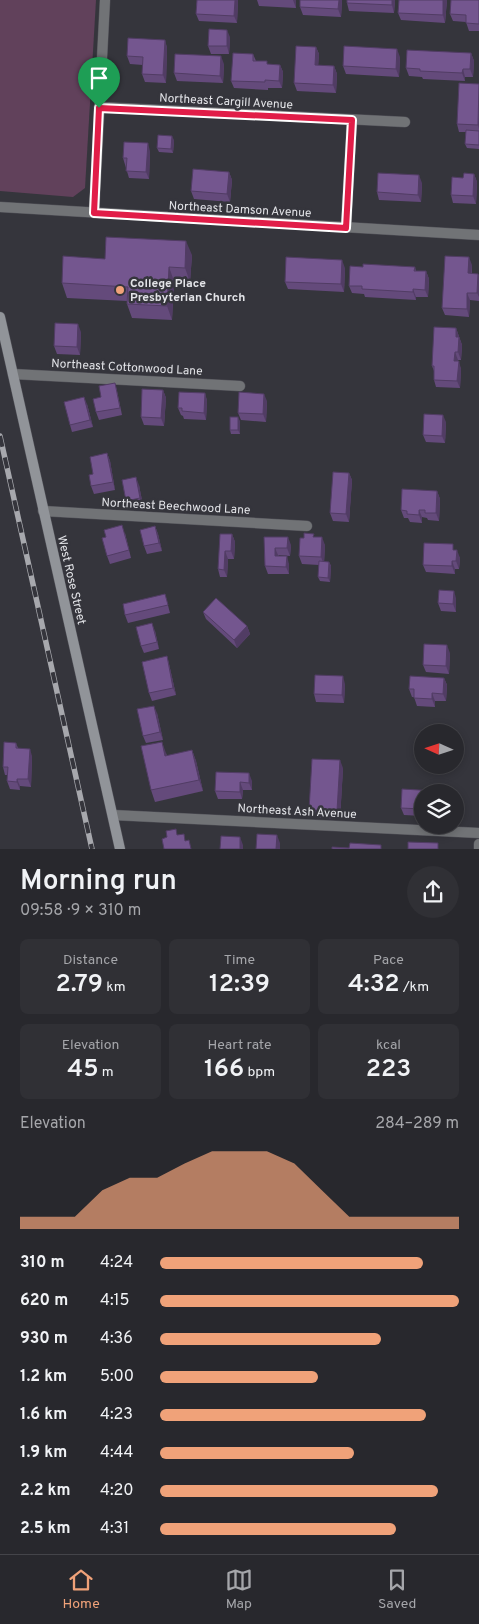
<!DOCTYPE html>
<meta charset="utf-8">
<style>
:root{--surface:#28282d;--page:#303035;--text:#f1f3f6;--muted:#a5a6aa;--line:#444449;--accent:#f0a279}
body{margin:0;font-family:Overpass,sans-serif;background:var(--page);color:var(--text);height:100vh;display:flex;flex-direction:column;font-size:19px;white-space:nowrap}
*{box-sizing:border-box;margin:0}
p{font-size:16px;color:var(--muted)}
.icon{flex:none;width:28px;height:28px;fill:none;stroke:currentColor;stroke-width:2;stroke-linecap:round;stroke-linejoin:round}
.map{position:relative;height:849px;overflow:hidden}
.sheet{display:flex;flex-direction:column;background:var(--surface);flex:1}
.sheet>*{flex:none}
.needle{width:32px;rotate:273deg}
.buttons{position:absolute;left:414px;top:724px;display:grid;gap:10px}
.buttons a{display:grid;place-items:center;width:50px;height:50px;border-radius:50%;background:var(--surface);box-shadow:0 2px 8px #0003,0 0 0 1px var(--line);font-size:25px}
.pin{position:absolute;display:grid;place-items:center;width:42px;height:42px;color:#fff;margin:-51px -21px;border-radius:50% 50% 50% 0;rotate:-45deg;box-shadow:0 0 5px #0007}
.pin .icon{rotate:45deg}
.round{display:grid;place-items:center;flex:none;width:52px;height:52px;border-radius:26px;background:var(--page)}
.head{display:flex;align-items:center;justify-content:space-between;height:85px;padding:0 20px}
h1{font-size:28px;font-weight:600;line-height:38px}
.metrics{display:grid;grid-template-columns:repeat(3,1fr);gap:8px;height:85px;padding:5px 20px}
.metrics div{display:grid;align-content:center;border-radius:8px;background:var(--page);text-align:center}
.metrics b{font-size:25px;font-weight:600}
.metrics small{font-size:14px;font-weight:400}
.metrics p{font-size:14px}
.chart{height:140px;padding:10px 20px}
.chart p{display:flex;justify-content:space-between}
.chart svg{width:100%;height:90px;margin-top:5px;fill:var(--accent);opacity:.7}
ul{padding:0 20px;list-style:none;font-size:16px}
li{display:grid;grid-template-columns:80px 60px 1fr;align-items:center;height:38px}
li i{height:12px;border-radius:6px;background:var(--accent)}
.tabs{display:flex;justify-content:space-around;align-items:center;height:70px;border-top:1px solid var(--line);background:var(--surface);font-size:14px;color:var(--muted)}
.tabs a{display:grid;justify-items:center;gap:2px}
.tabs .on{color:var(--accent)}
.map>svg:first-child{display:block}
.green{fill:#61415b}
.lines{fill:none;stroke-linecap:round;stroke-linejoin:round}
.street-casing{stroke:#515158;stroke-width:11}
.secondary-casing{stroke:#515158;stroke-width:11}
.street{stroke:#717376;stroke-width:10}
.secondary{stroke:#919499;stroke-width:10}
.rail-casing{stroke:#a7a8ad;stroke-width:5.5}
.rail{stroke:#35353c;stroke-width:4;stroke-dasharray:11;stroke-linecap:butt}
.wall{fill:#644a7b}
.shaded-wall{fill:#513c64}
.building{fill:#74568f;stroke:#513c64}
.route-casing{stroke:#fff;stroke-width:10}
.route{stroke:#e11d48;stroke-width:6}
.poi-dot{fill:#f0a279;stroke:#35353c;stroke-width:2}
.labels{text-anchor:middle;stroke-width:5;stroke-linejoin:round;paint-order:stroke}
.street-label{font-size:12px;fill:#e3e4e8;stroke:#35353c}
.poi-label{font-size:12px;font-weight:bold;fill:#e3e4e8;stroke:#35353c;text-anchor:start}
</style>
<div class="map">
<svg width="479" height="849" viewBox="0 0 479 849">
<rect width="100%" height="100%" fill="#35353c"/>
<!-- green -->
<path class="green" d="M0,0H96L85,188L73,197L0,191Z"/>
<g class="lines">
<defs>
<g id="street">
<path d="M99,107L405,122"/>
<path d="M0,207L479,235"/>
<path d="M94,213L105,0"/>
<path d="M346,227L352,120"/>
<path d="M13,374L240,386"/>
<path d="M43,511L307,526"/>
<path d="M113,815L479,833"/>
<path d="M479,849V844"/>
</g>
<path id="secondary" d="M0,317L120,849"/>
</defs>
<!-- street casing -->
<use href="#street" class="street-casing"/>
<!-- secondary casing -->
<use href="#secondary" class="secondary-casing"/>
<!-- street -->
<use href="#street" class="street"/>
<!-- secondary -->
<use href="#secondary" class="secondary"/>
<defs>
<path id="rail" d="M0,436L92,849"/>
</defs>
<!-- rail casing -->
<use href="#rail" class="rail-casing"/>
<!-- rail -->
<use href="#rail" class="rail"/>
</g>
<!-- wall -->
<g class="wall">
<path d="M197,0H238L237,23L199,21L196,14Z"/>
<path d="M257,0H296V8L259,6Z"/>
<path d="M300,0H342L341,17L303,15L300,7Z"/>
<path d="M347,0H395L394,13L349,11L347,3Z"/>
<path d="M447,0L445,23L401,20L398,13Z"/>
<path d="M479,0V31H469L466,22L453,21L450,14Z"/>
<path d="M230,37L229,54H211L208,46Z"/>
<path d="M165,40L167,48L166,83L145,82L142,74L143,65L130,64L127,56Z"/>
<path d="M316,47L319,54L318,65L334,66L337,74L336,93L297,91L294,83Z"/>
<path d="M471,53L474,61L473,77H465V81L423,79L422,77L409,76L406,68Z"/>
<path d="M253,54L256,61L268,64L280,65L283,72L282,88H268V90L234,88L231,81Z"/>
<path d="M400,57L399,77L346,74L343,66Z"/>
<path d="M224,64L223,83L177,81L174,73Z"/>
<path d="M479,84V149L467,148L465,144L466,132H459L457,124Z"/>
<path d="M174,140L173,153L159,152L157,148Z"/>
<path d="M150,151L149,179L129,178L123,158Z"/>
<path d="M229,172L232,180L230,202L194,199L191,191Z"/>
<path d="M474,174L477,182L476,204L453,203L451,195Z"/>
<path d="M422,183L421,202L379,200L377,192Z"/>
<path d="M192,255L190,282L174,281L172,320L132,318L127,304V301L67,298L62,283L105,259Z"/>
<path d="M472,265V274L479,276V301L470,300L469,317L445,315L442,308Z"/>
<path d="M363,267H415L416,271H426L429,279L428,297H416V300L365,297L364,294L352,293L349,286Z"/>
<path d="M345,268L344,292L288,289L285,282Z"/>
<path d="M456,328L462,345L461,360H458V361L461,369L460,388L436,387L434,380V371L432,366Z"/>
<path d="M81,332L80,355L57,354L54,346Z"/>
<path d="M115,383L117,391L122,415L99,420L96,412L101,397Z"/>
<path d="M163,390L166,398L164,426L144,425L141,417Z"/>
<path d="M205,393L207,401L206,420L184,419L183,416L181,415L178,408Z"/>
<path d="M267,401L266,422L241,420L238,413Z"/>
<path d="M87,404L93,427L72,432L70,425Z"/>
<path d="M240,421V434H231L230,430Z"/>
<path d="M446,422L445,443L426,442L423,435Z"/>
<path d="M107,453L110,461L115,490L94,494L91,486Z"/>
<path d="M349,473L352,480L349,522L333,521L330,513Z"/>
<path d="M139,485L143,506L129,509L126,501Z"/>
<path d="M437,491L440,499L439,521L428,520L427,518L422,517V523L410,522L408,518H404L401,510Z"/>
<path d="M155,526L158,534L162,551L147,554L144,546Z"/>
<path d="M125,533L131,558L110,564L107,556Z"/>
<path d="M232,534L235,542L234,559H228L227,577H220L218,569Z"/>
<path d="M264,537L291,545L290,556L278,555L289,564V574H268L265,566Z"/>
<path d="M315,537L325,545L324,562H329L331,566L330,582L320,581L318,577L319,565L302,564L299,556L304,538Z"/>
<path d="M455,550L460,558L459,569H455V574L426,572L423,565Z"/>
<path d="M165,594L170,613L128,623L125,615Z"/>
<path d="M456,598V612L441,611L438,603Z"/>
<path d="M203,612L247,626L250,634L237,648L206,619Z"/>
<path d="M155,631L159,649L144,653L141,646Z"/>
<path d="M450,653L449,674L426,672L423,665Z"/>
<path d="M167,656L169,664L176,695L152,701L149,693Z"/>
<path d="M444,678L447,685L446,701H435V707L417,706L414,697H412L409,689Z"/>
<path d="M345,684L344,703L316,702L314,694Z"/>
<path d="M157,713L163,740L146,743L143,736Z"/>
<path d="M16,743L18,748L32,756L31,787L20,786V790L10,789L7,781V775H5L3,767Z"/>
<path d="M192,750L196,761L203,791L155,802L151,790L166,753L167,756Z"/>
<path d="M343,768L340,819L312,817L309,810Z"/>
<path d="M216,772L252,781V790H243L242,799H218L215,791Z"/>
<path d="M422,792V816L404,815L401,808Z"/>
</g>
<!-- shaded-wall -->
<g class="shaded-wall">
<path d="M235,0H238L237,23L234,16Z"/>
<path d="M293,0H296V8Z"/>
<path d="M339,0H342L341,17L338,9Z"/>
<path d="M392,0H395L394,13L392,5Z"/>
<path d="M443,0H447L445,23L443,15Z"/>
<path d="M227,30L230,37L229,54L227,46Z"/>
<path d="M165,40L167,48L166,83L163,75Z"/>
<path d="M316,47L319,54L318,72L315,65Z"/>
<path d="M397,49L400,57L399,77L396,69Z"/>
<path d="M471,53L474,61L473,77L470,69Z"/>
<path d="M221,56L224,64L223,83L220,76Z"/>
<path d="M280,65L283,72L282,88L279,81Z"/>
<path d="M334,66L337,74L336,93L333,85Z"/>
<path d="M463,69L465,77V81L462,73Z"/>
<path d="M479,97V129L478,125Z"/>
<path d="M172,136L174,140L173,153L171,149Z"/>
<path d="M148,143L150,151L149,179L146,172Z"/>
<path d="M229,172L232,180L230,202L227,194Z"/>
<path d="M474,174L477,182L476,204L473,196Z"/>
<path d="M419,175L422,183L421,202L418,195Z"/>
<path d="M186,241L192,255L190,282L185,268Z"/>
<path d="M469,257L472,265L471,281L468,273Z"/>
<path d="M342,260L345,268L344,292L341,284Z"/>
<path d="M169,267L174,281L172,320L167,306Z"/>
<path d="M426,271L429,279L428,297L425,290Z"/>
<path d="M478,274L479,275V297L477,293Z"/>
<path d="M413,289L416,297V300L413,292Z"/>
<path d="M467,293L470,300L469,317L467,309Z"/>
<path d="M78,324L81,332L80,355L77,347Z"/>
<path d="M456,328L462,345L461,360L458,352L456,337Z"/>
<path d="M455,352L458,360L457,368L454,361Z"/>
<path d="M459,361L461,369L460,388L457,381Z"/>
<path d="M163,390L166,398L164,426L161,418Z"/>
<path d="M205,393L207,401L206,420L204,413Z"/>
<path d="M264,394L267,401L266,422L263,414Z"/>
<path d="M84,397L87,404L93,427L90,420Z"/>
<path d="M443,415L446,422L445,443L442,436Z"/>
<path d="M238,417L240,421V434L238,430Z"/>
<path d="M107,453L110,461L115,490L113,482Z"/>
<path d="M349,473L352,480L349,522L346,514Z"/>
<path d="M136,477L139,485L143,506L140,498Z"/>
<path d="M437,491L440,499L439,521L436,513Z"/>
<path d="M419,510L422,517V523L419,515Z"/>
<path d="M155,526L158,534L162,551L159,543Z"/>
<path d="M232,534L235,542L234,559L231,551Z"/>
<path d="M288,537L291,545L290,556L287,548Z"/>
<path d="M322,537L325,545L324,565L321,557Z"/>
<path d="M275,548L278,555V563L275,556Z"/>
<path d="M457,550L460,558L459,569L456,561Z"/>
<path d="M225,551L228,559L227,577L224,570Z"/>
<path d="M287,556L289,564V574L286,567Z"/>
<path d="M452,561L455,569V574L452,566Z"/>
<path d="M329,562L331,566L330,582L328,578Z"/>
<path d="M454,591L456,598V612L453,604Z"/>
<path d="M152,623L155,631L159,649L157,642Z"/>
<path d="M247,626L250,634L237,648L234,640Z"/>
<path d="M447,645L450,653L449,674L446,666Z"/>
<path d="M167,656L169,664L176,695L173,688Z"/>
<path d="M343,676L345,684L344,703L342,695Z"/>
<path d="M444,678L447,685L446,701L443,694Z"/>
<path d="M432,693L435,701V707L432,699Z"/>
<path d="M154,706L157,713L163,740L160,732Z"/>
<path d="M162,742L166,753L169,767L165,756Z"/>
<path d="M30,749L32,756L31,787L28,779Z"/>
<path d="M192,750L196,761L203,791L199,780Z"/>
<path d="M340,760L343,768L340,819L337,811Z"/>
<path d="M249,773L252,781V790L249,783Z"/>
<path d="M17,779L20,786V790L17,782Z"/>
<path d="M240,782L243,790L242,799L240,792Z"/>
<path d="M277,835L280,843V849H276Z"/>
<path d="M240,837L243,845V849H240Z"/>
</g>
<!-- building -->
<g class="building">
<path d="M197,0H235L234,16L196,14Z"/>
<path d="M300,0H339L338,9L300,7Z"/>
<path d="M347,0H392V5L347,3Z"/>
<path d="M399,0H443V15L398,13Z"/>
<path d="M451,0H479V24L466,23V15L450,14Z"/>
<path d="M209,29L227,30V46H208Z"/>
<path d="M128,38L165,40L163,75L142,74L143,57L127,56Z"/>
<path d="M296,46L316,47L315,65L334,66L333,85L294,83Z"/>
<path d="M344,46L397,49L396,69L343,66Z"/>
<path d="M407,50L471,53L470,69H463L462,73L420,71V69L406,68Z"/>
<path d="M233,53L253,54V61H267V64L280,65L279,81L265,80V82L231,81Z"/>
<path d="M175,54L221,56L220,76L174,73Z"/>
<path d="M459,83L479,84L478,125L457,124Z"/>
<path d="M466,130L479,131V145L465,144Z"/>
<path d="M158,135L172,136L171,149L157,148Z"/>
<path d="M124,142L148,143L146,172L126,171L127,158H123Z"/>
<path d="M193,169L229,172L227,194L191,191Z"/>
<path d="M378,173L419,175L418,195L377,192Z"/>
<path d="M464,173L474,174L473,196L451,195L452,177L463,178Z"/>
<path d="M106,237L186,241L185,268L169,267L167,306L127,304L128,287L62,283L63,256L105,259Z"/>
<path d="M445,256L469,257L468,273L478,274L477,293H467V309L442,308Z"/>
<path d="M286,257L342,260L341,284L285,282Z"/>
<path d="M363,264L415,267L414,271H426L425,290L413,289V292L362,289V286H349L350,266L363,267Z"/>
<path d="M55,323L78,324L77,347L54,346Z"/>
<path d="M434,327L456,328V337H459L458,352H455L454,361H459L457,381L434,380V366H432Z"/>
<path d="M115,383L120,408L96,412L93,399L101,397L99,386Z"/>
<path d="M142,389L163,390L161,418L141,417Z"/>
<path d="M179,392L205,393L204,413L182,411V408H178Z"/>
<path d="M239,392L264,394L263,414L238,413Z"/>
<path d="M84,397L90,420L70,425L64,402Z"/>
<path d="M424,414L443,415L442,436L423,435Z"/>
<rect x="230" y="417" width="8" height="13"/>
<path d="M107,453L113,482L91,486L89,475L93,474L90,457Z"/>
<path d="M333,472L349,473L346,514L330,513Z"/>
<path d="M136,477L140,498L126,501L122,480Z"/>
<path d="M402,489L437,491L436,513H425V510H419V515L407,514V511L401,510Z"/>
<path d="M122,525L129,550L107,556L102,538L106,537L104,530Z"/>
<path d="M155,526L159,543L144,546L140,530Z"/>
<path d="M304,533L314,534L313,537H322L321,557L299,556L300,538H304Z"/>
<path d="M220,534H232L231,551H225L224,570L218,569Z"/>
<path d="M264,537H288L287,548H275V556H287L286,567L265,566Z"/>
<path d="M424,543L453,544V550H457L456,561H452V566L423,565Z"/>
<path d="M319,561L329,562L328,578L318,577Z"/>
<path d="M439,590L454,591L453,604L438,603Z"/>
<path d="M165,594L168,605L125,615L123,604Z"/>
<path d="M216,598L247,626L234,640L203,612Z"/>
<path d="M152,623L157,642L141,646L136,627Z"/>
<path d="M424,644L447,645L446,666L423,665Z"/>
<path d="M167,656L173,688L149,693L142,662Z"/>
<path d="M315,675L343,676L342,695L314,694Z"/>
<path d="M410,676L444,678L443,694L432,693V699L414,698V689H409Z"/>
<path d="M154,706L160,732L143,736L137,709Z"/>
<path d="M4,742L16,743V748L30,749L28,779H17V782L7,781L8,767H3Z"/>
<path d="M162,742L165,756L192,750L199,780L151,790L141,746Z"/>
<path d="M312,759L340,760L337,811L309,810Z"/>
<path d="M216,772L249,773V783L240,782V792L215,791Z"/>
<path d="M402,789L436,791L435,792H422V809L401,808Z"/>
<path d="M176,829L177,835L184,834L185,841L189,840L191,849H164L162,839L167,837L166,831Z"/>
<path d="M257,834L277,835L276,849H256Z"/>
<path d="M221,836L240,837V849H220Z"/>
<path d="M408,842L438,843V849H408Z"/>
<path d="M350,843L381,845V849H332V847L349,848Z"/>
</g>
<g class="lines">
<defs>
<path id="route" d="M99,108L352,120L346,228L94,213Z"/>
</defs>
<!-- route casing -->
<use href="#route" class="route-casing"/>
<!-- route -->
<use href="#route" class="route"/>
</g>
<!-- markers -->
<circle class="poi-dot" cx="120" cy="290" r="5"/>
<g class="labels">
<!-- street labels -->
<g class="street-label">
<text transform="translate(226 101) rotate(3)" y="4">Northeast Cargill Avenue</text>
<text transform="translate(240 209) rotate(3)" y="4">Northeast Damson Avenue</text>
<text transform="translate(127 367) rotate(3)" y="4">Northeast Cottonwood Lane</text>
<text transform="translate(176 506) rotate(3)" y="4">Northeast Beechwood Lane</text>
<text transform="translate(72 580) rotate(77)" y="4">West Rose Street</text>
<text transform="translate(297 811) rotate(3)" y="4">Northeast Ash Avenue</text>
</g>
<!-- poi labels -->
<g class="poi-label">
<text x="130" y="287">College Place<tspan x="130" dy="14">Presbyterian Church</tspan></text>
</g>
</g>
</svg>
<div class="buttons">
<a><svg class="needle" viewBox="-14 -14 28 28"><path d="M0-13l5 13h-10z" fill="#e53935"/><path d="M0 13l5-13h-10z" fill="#a5a6aa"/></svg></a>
<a><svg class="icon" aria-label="layers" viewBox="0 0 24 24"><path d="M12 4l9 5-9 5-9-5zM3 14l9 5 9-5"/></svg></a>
</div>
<div class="pin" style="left:99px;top:108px;background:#1e9e55"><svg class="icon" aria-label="arrive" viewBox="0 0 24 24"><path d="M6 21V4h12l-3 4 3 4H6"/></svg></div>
</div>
<section class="sheet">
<div class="head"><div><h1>Morning run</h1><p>09:58 · 9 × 310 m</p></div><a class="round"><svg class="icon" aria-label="share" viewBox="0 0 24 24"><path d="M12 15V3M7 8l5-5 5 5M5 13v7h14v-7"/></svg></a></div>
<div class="metrics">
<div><p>Distance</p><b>2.79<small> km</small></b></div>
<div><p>Time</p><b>12:39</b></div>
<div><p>Pace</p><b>4:32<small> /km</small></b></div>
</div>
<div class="metrics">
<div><p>Elevation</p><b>45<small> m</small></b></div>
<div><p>Heart rate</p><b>166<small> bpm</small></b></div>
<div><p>kcal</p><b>223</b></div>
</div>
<div class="chart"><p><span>Elevation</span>284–289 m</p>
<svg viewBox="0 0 160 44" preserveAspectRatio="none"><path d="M0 44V38L10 38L20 38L30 25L40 19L50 19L60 12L70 6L80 6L90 6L100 12L110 25L120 38L130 38L140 38L150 38L160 38V44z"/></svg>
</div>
<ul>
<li><b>310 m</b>4:24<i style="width:88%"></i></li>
<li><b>620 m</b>4:15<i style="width:100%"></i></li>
<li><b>930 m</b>4:36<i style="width:74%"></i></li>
<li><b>1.2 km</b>5:00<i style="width:53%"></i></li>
<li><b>1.6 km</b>4:23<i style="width:89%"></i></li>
<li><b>1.9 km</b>4:44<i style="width:65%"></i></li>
<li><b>2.2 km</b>4:20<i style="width:93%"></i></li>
<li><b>2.5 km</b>4:31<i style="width:79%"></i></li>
</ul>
</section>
<nav class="tabs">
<a class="on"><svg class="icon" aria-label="home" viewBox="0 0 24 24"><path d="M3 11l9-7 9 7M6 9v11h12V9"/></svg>Home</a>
<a><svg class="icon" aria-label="map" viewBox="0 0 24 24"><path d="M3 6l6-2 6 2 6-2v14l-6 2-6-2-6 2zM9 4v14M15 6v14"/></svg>Map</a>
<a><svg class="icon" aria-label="saved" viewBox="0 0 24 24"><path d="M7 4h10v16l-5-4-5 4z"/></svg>Saved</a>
</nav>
